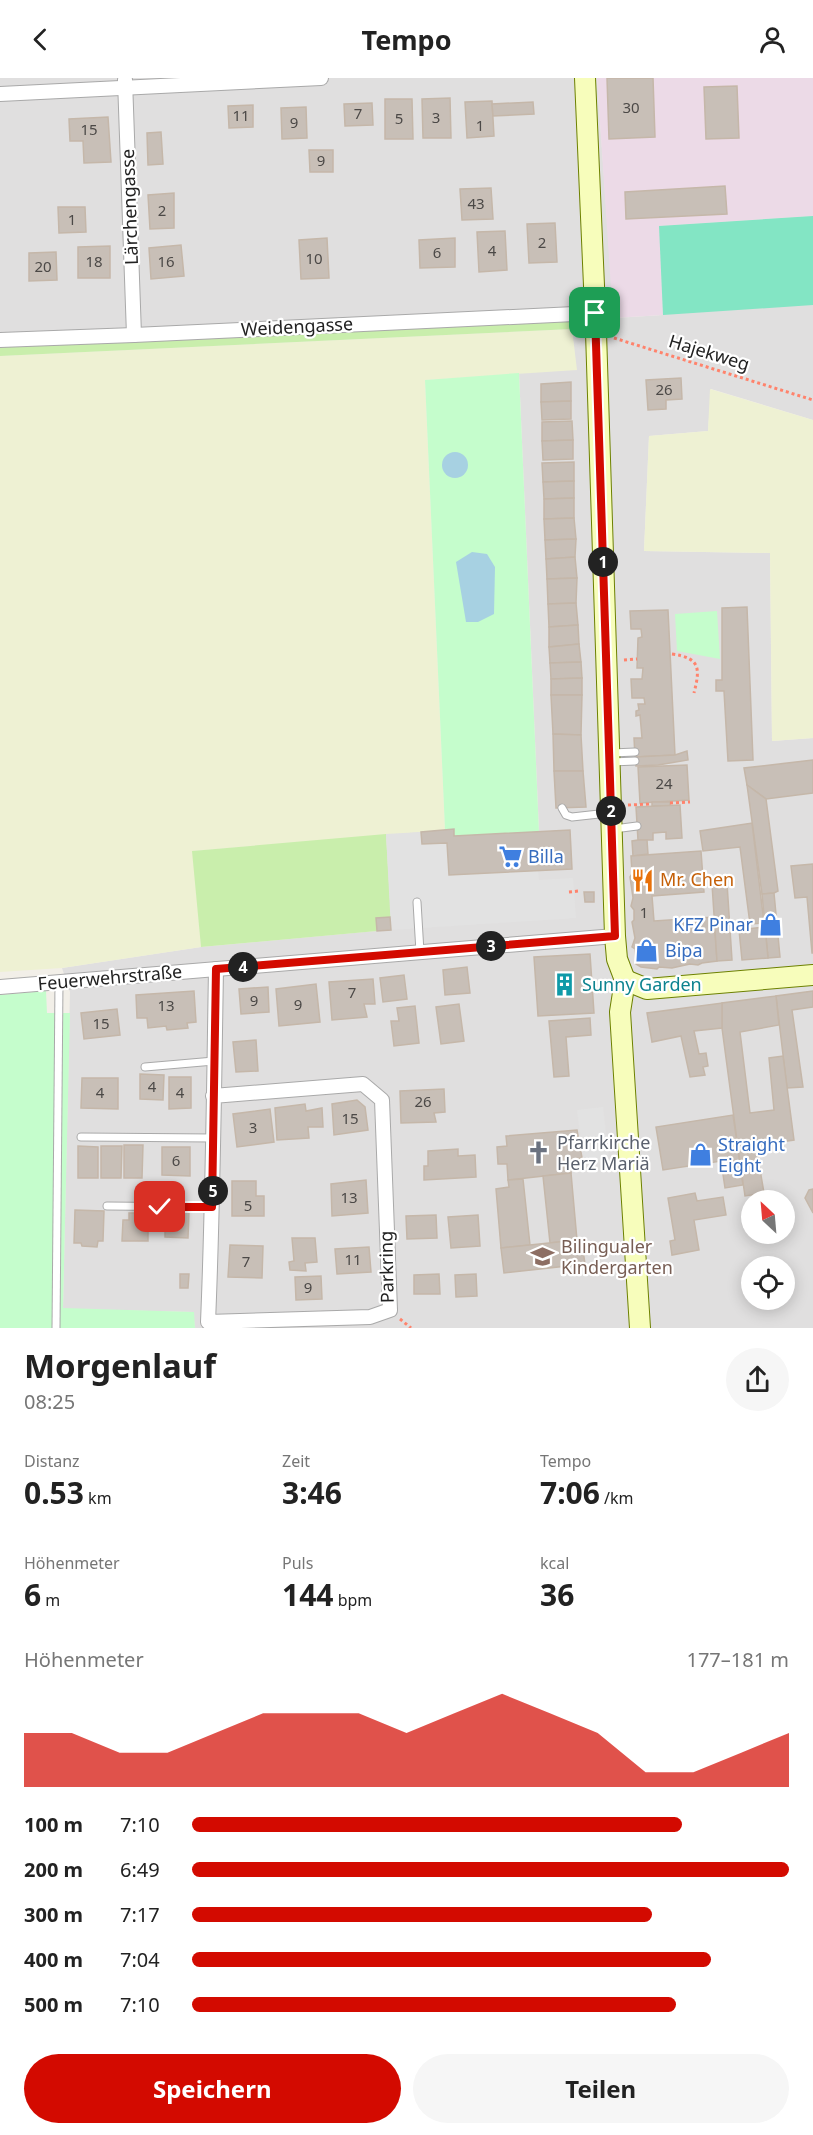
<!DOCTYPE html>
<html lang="de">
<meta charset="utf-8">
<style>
:root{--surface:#fff;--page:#f6f6f6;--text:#222;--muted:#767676;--accent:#d30a00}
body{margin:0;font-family:"Noto Sans",sans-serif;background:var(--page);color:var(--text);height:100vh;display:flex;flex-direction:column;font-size:22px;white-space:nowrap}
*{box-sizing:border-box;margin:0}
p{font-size:20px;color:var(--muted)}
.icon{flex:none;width:33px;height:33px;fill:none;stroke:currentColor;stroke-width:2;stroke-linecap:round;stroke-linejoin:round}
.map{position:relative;height:1250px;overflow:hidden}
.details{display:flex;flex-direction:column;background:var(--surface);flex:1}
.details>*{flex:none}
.needle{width:39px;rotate:334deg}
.fabs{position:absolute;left:741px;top:1112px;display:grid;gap:12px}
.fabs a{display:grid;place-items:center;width:54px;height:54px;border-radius:50%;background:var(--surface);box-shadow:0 3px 15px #0003;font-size:30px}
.pin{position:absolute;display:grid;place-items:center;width:51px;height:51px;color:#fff;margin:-26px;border-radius:12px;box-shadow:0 3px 9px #0006}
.km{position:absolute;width:30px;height:30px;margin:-15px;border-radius:50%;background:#222;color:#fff;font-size:16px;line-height:30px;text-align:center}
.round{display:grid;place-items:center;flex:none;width:63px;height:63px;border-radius:32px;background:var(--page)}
.overview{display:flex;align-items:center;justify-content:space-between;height:102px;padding:0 24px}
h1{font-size:33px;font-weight:700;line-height:45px}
.figures{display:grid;grid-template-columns:repeat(3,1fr);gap:9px;height:102px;padding:6px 24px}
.figures div{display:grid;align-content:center}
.figures b{font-size:30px;font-weight:700}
.figures small{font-size:16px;font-weight:400}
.figures p{font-size:16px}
.chart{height:168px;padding:12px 24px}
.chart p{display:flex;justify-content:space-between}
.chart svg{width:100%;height:108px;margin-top:6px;fill:var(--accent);opacity:.7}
.primary-button{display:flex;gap:12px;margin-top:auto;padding:12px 24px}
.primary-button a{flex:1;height:69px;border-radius:36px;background:var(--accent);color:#fff;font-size:24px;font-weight:700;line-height:69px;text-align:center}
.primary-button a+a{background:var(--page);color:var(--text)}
ul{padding:0 24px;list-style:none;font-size:20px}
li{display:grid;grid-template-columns:96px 72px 1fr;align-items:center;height:45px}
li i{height:15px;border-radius:8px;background:var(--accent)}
header{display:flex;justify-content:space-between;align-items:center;height:78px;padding:0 24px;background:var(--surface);font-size:27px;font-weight:700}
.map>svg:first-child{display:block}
.residential{fill:#e0dfdf;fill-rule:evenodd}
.industrial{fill:#ecdae7}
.farmland{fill:#eef1d3}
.grass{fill:#c9eeac}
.park{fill:#c5fdcc}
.pitch{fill:#83e5c4}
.parking{fill:#e2e2e2}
.water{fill:#a7d1e2}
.building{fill:#c8bfb7;stroke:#c5b7a9;stroke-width:1.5}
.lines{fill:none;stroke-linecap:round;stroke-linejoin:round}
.lane-casing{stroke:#a9a9a9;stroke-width:9}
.street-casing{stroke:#a9a9a9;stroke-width:16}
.secondary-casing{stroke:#6d8100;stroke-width:22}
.path{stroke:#ff836c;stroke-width:3;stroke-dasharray:3 3;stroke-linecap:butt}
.lane{stroke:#fff;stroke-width:7}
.street{stroke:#fff;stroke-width:14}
.secondary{stroke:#f7fdbb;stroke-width:20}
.route-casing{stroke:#fff;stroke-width:12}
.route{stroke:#d30a00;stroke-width:8}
.labels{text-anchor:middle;stroke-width:4.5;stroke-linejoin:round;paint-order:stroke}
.number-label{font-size:15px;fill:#4c4947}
.street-label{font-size:18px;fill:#222;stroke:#fff}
.shop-label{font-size:18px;fill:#366cbe;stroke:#fff;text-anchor:start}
.food-label{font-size:18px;fill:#c56008;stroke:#fff;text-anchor:start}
.culture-label{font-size:18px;fill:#0d838f;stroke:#fff;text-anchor:start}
.worship-label{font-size:18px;fill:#5b616d;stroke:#fff;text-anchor:start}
.education-label{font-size:18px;fill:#785e54;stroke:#fff;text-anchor:start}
</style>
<header><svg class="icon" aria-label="back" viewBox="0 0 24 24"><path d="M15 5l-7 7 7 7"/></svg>Tempo<svg class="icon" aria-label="person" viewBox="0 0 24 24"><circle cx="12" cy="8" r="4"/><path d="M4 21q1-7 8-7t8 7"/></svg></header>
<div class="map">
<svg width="813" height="1250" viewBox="0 0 813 1250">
<rect width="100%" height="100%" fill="#f2efe8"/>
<!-- residential -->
<path class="residential" d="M0,0H597L614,240L663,237L659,148L813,138V342L711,311L708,353L649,358L644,473L770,475L772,663L813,660V1250H195L193,1234L63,1231L70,914L62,890L201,869L376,853V840L391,838L386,756L454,751L539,753L519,295L576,291L571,242L0,268ZM752,1122H784V1155H752ZM752,1188H784V1221H752Z"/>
<!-- industrial -->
<path class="industrial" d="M597,0H813V138L660,148L663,237L613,240Z"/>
<!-- farmland -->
<g class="farmland">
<path d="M572,251L577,292L425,302L445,752L193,773L201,869L62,890L0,894V278Z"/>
<path d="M710,311L813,342V660L772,663L770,475L644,473L649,358L708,353Z"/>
</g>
<!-- grass -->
<g class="grass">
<path d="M571,242L572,251L0,278V268Z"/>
<path d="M386,756L391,839L376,840L377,853L201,869L192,773Z"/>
</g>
<!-- park -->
<g class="park">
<path d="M519,295L539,754L454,758V751L445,752L425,302Z"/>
<path d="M717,533L720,581L677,573L675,536Z"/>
<path d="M46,913L47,935H70L63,1230L194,1234L195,1250H0V917Z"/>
</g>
<!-- pitch -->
<path class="pitch" d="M813,138V227L663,237L659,148Z"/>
<!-- parking -->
<g class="parking">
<path d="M421,754L422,766L447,765L450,797L538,792L539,802L573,800L576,840L391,852L386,756Z"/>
<path d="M603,1029L609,1083L584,1085L577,1032Z"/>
</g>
<!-- water -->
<g class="water">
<circle cx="455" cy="387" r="13"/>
<path d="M472,474L487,476L495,489L494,536L478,544H466L456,484Z"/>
</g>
<!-- building -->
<g class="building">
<path d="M607,0H653L655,59L609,61Z"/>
<path d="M737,8L739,60L706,61L704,9Z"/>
<path d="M450,20L451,60H423L422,21Z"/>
<path d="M385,21H412L413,61H385Z"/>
<path d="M492,23L494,58L467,60L465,24Z"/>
<path d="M533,24L534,36L493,38L492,26Z"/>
<path d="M372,25L373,47L345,48L344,26Z"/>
<path d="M253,27V49L229,50L228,28Z"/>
<path d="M306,29L307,60L282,61L281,30Z"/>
<path d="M108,39L111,84L84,85L83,63H70L69,41Z"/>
<path d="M161,54L163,86L148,87L147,55Z"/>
<path d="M309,72H333V94H310Z"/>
<path d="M725,108L727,136L626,141L625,114Z"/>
<path d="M491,110L493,141L462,142L460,111Z"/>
<path d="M174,115V150L150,151L148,117Z"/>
<path d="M58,129H85L86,154L59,155Z"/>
<path d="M555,145L557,184L529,185L527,146Z"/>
<path d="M505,153L507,192L479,194L477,154Z"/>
<path d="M327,160L329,200L301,201L299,162Z"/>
<path d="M455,160V189L420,190L419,162Z"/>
<path d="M181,167L184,198L151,201L149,170Z"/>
<path d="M110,168V200H78V169Z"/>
<path d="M56,174L57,202L29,203V175Z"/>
<path d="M681,300L682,321L666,322V331L648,332L646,302Z"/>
<path d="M571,304V323L541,324V306Z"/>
<path d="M571,323V341L542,342L541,324Z"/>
<path d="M572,343L573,362L542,363V344Z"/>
<path d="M573,362V381L543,382L542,363Z"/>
<path d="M574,384V403L543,404L542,385Z"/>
<path d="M574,403V420L544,421L543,404Z"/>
<path d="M574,420V440L544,441V421Z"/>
<path d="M574,440L576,461L545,462L544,441Z"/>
<path d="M576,461L575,479L546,481L545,462Z"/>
<path d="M575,479L577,500L547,501L546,481Z"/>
<path d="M577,500L576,525L548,526L547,501Z"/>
<path d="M576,525L578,547L549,549L548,526Z"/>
<path d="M747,529L753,682L728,683L724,613H716V602H722V530Z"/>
<path d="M668,532L675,677L635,679L634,660H642L640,637L636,638V633L639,632L638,626H645L644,620H632L631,601H642L643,590H637L638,560L642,559L641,551H631L630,533Z"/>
<path d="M578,547L579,566L549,569V549Z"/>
<path d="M579,566L581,584L550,585L549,569Z"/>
<path d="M581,584L582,600L551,601L550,585Z"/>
<path d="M582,600V617H551V601Z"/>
<path d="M551,617H582L581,657L553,656Z"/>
<path d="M553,656L581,657L583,693H554Z"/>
<path d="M687,673L688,682L658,687L636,688L635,679L675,677Z"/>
<path d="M813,682V715L766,721L747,707L744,690Z"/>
<path d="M687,687L689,722L640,725L638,689Z"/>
<path d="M554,693H583L586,729L556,730Z"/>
<path d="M747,707L766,721L778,813L774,815L762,816Z"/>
<rect x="652" y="724" width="18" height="4"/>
<path d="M680,727L682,760L666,761V754L653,755V762H638L636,729Z"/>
<path d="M752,745L764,845L750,846L740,769L703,773L700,753Z"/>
<path d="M454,751V758L570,752L572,791L449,797L447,765L422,766L421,754Z"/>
<path d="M638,762H647L648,776L633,778L632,763Z"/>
<path d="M701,773L704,814L652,818L654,843L714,839L717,883L702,885L698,887L690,886L672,890L659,889L657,891L641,889L636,886L635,871L632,869L635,860L632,844L634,842V832L631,828L633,820L630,799L632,796L631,778Z"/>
<path d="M813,786V875H812L807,819L795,820L791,788Z"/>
<path d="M727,805L732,882L717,883L712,806Z"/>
<path d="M584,814H594V824H585Z"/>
<path d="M774,815L780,879L768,880L762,816Z"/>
<path d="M390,839L391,852L377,853L376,840Z"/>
<path d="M765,849L768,880L742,882L739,852Z"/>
<path d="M590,876L594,935L538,938L534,879Z"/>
<path d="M467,889L470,915L445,917L443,892Z"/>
<path d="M404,897L407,921L383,924L380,900Z"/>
<path d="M373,901L375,926H364L367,939L332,942L329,904Z"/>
<path d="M316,906L320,944L279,948L276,911Z"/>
<path d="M268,909L269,934L241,936L239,911Z"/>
<path d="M194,913L196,944L187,945L188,950L167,952L166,948L148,950L147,940H137L136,917Z"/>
<path d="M813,913V929L792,932L803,1009L787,1010L776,918Z"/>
<path d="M776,918L779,947L740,954L750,1035L774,1032L769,980L783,978L794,1062L738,1070L722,950V925Z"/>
<path d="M722,925V950L694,953L699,976L706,975L708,988L703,989L705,997L690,999L681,958L652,964L647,935Z"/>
<path d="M459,926L464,963L441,966L436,929Z"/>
<path d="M415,928L419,965L394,968L391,943H399L397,930Z"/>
<path d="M117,931L120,957L84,961L81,935Z"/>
<path d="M590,940L591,957L566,959L569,998L554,999L549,943Z"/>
<path d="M256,962L258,993L236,994L233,964Z"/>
<path d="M140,996L164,997L163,1022L140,1021Z"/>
<path d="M169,999H191V1030L169,1031Z"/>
<path d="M82,1000H118V1031L81,1030Z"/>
<path d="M444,1011L445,1034L434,1035L436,1044L401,1045L400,1013Z"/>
<path d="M357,1022L365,1029L368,1052L334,1057L332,1026Z"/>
<path d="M305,1026L306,1033L322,1030L323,1049H308L309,1060L277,1062L275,1030Z"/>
<path d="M270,1031L274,1064L237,1069L233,1036Z"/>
<path d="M733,1037L743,1107L725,1110L721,1083L663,1092L656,1049Z"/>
<path d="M577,1052L582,1080L570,1082L571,1095L508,1102L507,1086H498L497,1069L507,1068L506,1058Z"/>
<path d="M124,1067H143L142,1100H124Z"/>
<path d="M78,1068L98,1069V1100H78Z"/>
<path d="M101,1068H122L121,1100H101Z"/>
<path d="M756,1068L764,1115L745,1118L738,1070Z"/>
<path d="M162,1069H190V1098L162,1097Z"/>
<path d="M458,1071V1078L475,1077L476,1099L424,1102V1088H428V1073Z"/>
<path d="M571,1095L577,1162L550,1165L543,1098Z"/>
<path d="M523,1101L530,1167L501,1170L496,1111L509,1109L508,1102Z"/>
<path d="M366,1102L368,1135L332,1138L331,1106Z"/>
<path d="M232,1103H256V1118H264V1138H232Z"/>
<path d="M813,1111V1135L805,1120L809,1112Z"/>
<path d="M695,1115L697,1123L723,1119L726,1137L694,1142L699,1172L672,1177L670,1163L675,1162L668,1120Z"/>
<path d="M75,1132L104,1133L103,1163H98L97,1169L82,1168L81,1165H74Z"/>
<path d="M165,1134H189L188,1160L165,1159Z"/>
<path d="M129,1135H142V1144H148V1163H122L123,1142H129Z"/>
<path d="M436,1137L437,1160L407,1161L406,1138Z"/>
<path d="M478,1137L480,1168L451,1170L448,1139Z"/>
<path d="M292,1160H315L317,1184L305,1185L306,1193L290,1192L289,1184L294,1183Z"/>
<path d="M577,1162L578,1173L583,1172L585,1186L504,1195L501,1170Z"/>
<path d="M230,1167L263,1168L262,1200L228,1199Z"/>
<path d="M369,1169L371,1194L337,1196L335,1171Z"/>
<path d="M180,1196H189L188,1210H180Z"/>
<path d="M439,1196L440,1216H414V1197Z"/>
<path d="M476,1196L477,1218L456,1219L455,1197Z"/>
<path d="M321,1198L322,1221L296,1222L295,1199Z"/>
</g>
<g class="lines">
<defs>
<g id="lane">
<path d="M612,675L635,674"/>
<path d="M612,684L635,683"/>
<path d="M562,730L566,737L572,739L608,735"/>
<path d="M614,751L637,748"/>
<path d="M417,824L420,874"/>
<path d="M145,989L214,983"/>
<path d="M81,1059L213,1060"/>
<path d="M107,1128L212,1129"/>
<path d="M56,1250L59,904"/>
</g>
<g id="street">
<path d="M125,2L134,257"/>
<path d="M0,16L321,0"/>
<path d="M0,262L134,257L595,235"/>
<path d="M0,909L615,858"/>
<path d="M213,1018L363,1006L382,1022L390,1232L370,1239L208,1244C213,1127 214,1009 216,891"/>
</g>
<g id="secondary">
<path d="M585,0L596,254L615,858L617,881L625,902L620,934L640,1250"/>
<path d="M625,902L647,911L813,897"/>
</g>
</defs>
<!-- lane casing -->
<use href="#lane" class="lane-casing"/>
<!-- street casing -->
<use href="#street" class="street-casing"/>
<!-- secondary casing -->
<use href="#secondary" class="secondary-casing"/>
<!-- path -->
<g class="path">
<path d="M614,260L813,322"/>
<path d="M672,576C701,580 700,591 694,615"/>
<path d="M624,582L637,581"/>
<path d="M670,725L690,724"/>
<path d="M628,727L652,726"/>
<path d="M569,814L579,813"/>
<path d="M400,1241L411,1250"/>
</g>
<!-- lane -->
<use href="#lane" class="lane"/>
<!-- street -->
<use href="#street" class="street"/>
<!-- secondary -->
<use href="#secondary" class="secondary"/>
</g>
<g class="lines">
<defs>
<path id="route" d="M160,1129H212L216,891L615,858L595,235"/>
</defs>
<!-- route casing -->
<use href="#route" class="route-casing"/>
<!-- route -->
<use href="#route" class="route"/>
</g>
<!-- icons -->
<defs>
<symbol id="supermarket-bare" viewBox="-9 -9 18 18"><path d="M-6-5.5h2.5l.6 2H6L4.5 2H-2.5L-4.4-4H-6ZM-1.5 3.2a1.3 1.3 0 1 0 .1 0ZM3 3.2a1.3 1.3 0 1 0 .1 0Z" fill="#3f7fe0" stroke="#fff" stroke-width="2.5" paint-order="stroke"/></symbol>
<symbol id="restaurant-bare" viewBox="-9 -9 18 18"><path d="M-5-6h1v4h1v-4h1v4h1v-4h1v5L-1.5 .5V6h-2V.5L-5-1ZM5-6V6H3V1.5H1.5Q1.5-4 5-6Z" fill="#e8710a" stroke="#fff" stroke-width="2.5" paint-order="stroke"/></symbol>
<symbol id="shop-bare" viewBox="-9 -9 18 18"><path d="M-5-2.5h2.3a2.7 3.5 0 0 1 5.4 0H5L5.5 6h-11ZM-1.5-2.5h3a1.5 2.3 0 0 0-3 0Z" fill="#3f7fe0" stroke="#fff" stroke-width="2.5" paint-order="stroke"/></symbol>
<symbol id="building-bare" viewBox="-9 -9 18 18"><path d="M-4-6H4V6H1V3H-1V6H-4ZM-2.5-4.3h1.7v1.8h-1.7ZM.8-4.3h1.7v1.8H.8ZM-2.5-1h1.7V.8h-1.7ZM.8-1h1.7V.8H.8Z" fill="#0f9aa8" stroke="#fff" stroke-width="2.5" paint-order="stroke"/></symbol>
<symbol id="church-bare" viewBox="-9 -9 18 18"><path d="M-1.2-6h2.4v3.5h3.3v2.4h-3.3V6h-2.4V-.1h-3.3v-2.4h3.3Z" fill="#6b7280" stroke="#fff" stroke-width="2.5" paint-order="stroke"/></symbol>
<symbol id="school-bare" viewBox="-9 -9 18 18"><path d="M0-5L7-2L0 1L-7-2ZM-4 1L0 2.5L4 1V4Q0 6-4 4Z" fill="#8d6e63" stroke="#fff" stroke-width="2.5" paint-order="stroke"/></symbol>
</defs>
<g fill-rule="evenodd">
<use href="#supermarket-bare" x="494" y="762" width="33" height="33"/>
<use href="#restaurant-bare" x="626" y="786" width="33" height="33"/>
<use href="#shop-bare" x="754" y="830" width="33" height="33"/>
<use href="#shop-bare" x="630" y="856" width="33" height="33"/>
<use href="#building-bare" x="548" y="890" width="33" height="33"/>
<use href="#church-bare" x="522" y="1058" width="33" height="33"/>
<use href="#shop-bare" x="684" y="1060" width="33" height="33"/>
<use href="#school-bare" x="526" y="1162" width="33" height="33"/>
</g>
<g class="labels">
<!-- number labels -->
<g class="number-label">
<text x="631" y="35">30</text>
<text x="358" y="41">7</text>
<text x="241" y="43">11</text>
<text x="436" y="45">3</text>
<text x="399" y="46">5</text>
<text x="294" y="50">9</text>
<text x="480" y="53">1</text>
<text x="89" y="57">15</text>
<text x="321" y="88">9</text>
<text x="476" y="131">43</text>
<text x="162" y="138">2</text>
<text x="72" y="147">1</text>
<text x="542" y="170">2</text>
<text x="492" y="178">4</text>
<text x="437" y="180">6</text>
<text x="314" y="186">10</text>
<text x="94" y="189">18</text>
<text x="166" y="189">16</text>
<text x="43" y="194">20</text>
<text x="664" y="317">26</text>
<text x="664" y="711">24</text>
<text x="644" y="840">1</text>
<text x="352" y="920">7</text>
<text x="254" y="928">9</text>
<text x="298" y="932">9</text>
<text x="166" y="933">13</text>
<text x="101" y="951">15</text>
<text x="152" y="1014">4</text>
<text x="100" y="1020">4</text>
<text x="180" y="1020">4</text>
<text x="423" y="1029">26</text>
<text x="350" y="1046">15</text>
<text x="253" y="1055">3</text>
<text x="176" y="1088">6</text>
<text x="349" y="1125">13</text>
<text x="248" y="1133">5</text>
<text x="353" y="1187">11</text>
<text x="246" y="1189">7</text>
<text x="308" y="1215">9</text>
</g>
<!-- street labels -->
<g class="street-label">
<text transform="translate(130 129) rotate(-92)" y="6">Lärchengasse</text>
<text transform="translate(297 249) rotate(-3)" y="6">Weidengasse</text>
<text transform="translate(709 275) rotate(17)" y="6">Hajekweg</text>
<text transform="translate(110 900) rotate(-5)" y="6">Feuerwehrstraße</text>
<text transform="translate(387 1189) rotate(-91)" y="6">Parkring</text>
</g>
<!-- shop labels -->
<g class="shop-label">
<text x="528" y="785">Billa</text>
<text x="753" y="853" text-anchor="end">KFZ Pinar</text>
<text x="665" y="879">Bipa</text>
<text x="718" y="1073">Straight<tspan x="718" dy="21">Eight</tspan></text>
</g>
<!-- food labels -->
<g class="food-label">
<text x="660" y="808">Mr. Chen</text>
</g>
<!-- culture labels -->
<g class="culture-label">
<text x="582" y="913">Sunny Garden</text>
</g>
<!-- worship labels -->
<g class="worship-label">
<text x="557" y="1071">Pfarrkirche<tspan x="557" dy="21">Herz Mariä</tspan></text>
</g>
<!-- education labels -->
<g class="education-label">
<text x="561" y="1175">Bilingualer<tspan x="561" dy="21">Kindergarten</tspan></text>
</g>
</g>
</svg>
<div class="fabs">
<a><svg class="needle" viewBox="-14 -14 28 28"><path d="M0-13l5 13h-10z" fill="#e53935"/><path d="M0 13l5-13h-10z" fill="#767676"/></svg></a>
<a><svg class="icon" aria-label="locate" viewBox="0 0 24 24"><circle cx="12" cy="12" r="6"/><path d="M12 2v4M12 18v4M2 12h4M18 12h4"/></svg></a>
</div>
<div class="pin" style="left:595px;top:235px;background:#1e9e55"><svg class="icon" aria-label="arrive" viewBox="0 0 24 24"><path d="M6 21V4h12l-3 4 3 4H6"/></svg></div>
<div class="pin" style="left:160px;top:1129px;background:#d93025"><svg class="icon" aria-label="check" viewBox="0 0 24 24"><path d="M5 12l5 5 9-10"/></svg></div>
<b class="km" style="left:603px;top:484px">1</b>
<b class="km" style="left:611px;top:733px">2</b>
<b class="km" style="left:491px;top:868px">3</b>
<b class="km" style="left:243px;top:889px">4</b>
<b class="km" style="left:213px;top:1113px">5</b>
</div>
<section class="details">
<div class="overview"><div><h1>Morgenlauf</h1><p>08:25</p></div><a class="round"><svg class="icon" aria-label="share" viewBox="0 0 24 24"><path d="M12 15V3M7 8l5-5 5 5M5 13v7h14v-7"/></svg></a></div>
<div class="figures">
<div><p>Distanz</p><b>0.53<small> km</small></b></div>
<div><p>Zeit</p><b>3:46</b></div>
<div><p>Tempo</p><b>7:06<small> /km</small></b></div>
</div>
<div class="figures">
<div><p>Höhenmeter</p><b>6<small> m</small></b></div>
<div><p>Puls</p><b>144<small> bpm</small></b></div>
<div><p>kcal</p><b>36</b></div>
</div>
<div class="chart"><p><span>Höhenmeter</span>177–181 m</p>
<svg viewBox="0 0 160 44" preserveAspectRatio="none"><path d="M0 44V22L10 22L20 30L30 30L40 22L50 14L60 14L70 14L80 22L90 14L100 6L110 14L120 22L130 38L140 38L150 30L160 22V44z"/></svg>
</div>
<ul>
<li><b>100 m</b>7:10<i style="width:82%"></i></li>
<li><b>200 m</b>6:49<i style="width:100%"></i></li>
<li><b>300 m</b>7:17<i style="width:77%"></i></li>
<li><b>400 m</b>7:04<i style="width:87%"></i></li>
<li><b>500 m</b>7:10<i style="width:81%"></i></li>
</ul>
<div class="primary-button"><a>Speichern</a><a>Teilen</a></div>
</section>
